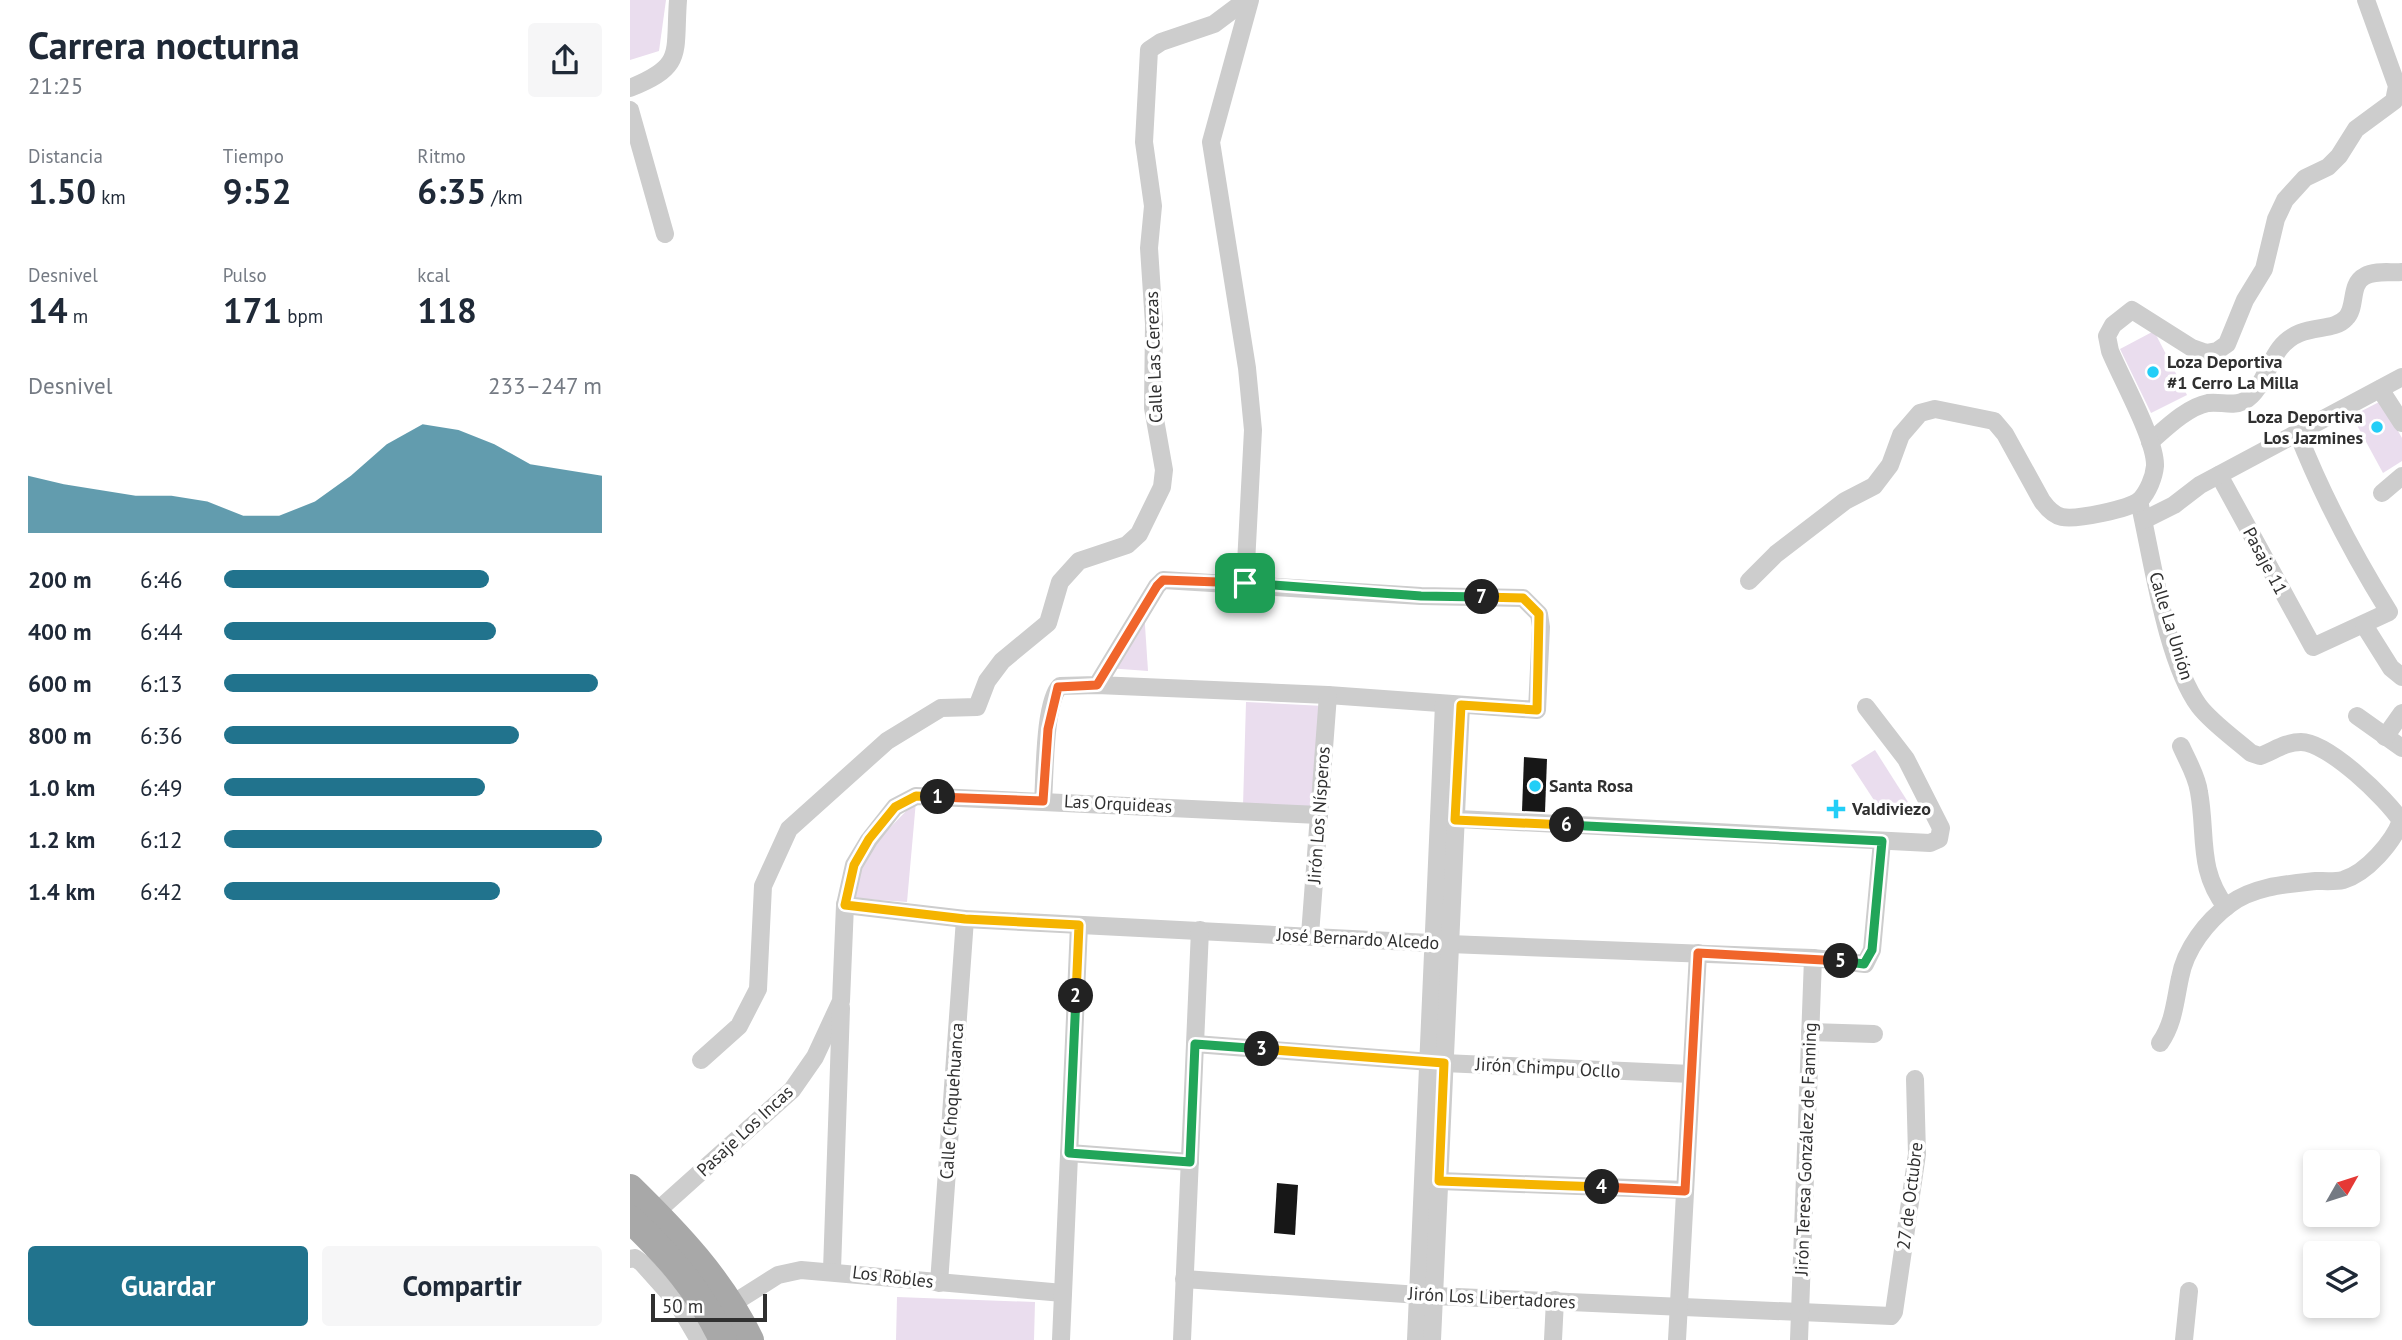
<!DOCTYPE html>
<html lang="es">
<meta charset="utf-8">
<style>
:root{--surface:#fff;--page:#f6f6f7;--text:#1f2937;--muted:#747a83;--accent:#21738d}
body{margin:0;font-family:"PT Sans",sans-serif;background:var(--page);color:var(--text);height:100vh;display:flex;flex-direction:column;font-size:26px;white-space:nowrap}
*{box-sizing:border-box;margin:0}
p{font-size:23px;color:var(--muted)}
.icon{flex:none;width:38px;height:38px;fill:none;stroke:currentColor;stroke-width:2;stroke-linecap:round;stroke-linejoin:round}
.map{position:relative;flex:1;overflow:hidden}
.sheet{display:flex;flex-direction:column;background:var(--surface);width:630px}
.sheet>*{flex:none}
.needle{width:46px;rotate:51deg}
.controls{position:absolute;left:1673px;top:1150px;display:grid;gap:14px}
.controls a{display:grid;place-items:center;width:77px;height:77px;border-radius:7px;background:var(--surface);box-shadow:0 4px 10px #0003;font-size:35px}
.scale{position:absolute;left:21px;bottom:18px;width:116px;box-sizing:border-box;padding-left:7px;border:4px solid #303030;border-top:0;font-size:19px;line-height:24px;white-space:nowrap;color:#303030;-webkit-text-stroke:5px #fff;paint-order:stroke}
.pin{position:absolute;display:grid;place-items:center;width:60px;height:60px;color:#fff;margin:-30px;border-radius:14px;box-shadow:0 4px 10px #0006}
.km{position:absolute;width:35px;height:35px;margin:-18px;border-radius:50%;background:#222;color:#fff;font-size:19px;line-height:35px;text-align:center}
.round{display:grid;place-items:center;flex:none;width:74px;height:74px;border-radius:7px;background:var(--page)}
.headline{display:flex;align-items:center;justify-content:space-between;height:119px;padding:0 28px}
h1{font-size:38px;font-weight:800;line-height:52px}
.figures{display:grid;grid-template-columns:repeat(3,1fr);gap:10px;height:119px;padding:7px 28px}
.figures div{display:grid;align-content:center}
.figures b{font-size:35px;font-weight:800}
.figures small{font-size:19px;font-weight:400}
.figures p{font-size:19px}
.chart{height:196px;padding:14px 28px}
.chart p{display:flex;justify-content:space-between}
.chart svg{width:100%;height:126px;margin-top:7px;fill:var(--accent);opacity:.7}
.primary-button{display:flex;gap:14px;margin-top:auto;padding:14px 28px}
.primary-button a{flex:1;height:80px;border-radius:7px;background:var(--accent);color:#fff;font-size:28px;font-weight:800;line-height:80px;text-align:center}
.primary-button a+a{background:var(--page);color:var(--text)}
ul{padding:0 28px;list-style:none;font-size:23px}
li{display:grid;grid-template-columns:112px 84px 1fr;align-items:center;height:52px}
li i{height:18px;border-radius:9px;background:var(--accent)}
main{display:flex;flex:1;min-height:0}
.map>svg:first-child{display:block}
.green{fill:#eaddee}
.building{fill:#171717}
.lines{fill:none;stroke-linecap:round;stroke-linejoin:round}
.street{stroke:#cdcdcd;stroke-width:18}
.primary{stroke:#a8a8a8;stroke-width:28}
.split-1-casing{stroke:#fff;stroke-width:14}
.split-2-casing{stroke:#fff;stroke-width:14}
.split-3-casing{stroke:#fff;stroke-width:14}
.split-4-casing{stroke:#fff;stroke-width:14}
.split-5-casing{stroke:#fff;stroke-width:14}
.split-6-casing{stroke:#fff;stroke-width:14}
.split-7-casing{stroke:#fff;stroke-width:14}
.split-8-casing{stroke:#fff;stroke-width:14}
.split-1{stroke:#f0652b;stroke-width:9}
.split-2{stroke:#f5b400;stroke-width:9}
.split-3{stroke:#22a559;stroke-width:9}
.split-4{stroke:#f5b400;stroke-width:9}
.split-5{stroke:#f0652b;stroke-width:9}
.split-6{stroke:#22a559;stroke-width:9}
.split-7{stroke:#f5b400;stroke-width:9}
.split-8{stroke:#22a559;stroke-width:9}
.poi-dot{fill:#23cef7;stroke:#fff;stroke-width:2.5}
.labels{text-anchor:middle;stroke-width:7;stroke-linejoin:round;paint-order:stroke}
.street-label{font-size:18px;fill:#303030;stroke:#fff}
.poi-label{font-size:18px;font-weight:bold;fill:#303030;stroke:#fff;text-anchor:start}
</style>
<main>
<section class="sheet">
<div class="headline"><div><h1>Carrera nocturna</h1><p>21:25</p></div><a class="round"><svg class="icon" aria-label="share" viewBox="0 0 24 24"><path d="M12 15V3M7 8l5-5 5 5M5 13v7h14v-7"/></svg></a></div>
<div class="figures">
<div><p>Distancia</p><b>1.50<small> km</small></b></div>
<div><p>Tiempo</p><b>9:52</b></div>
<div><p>Ritmo</p><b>6:35<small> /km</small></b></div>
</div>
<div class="figures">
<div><p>Desnivel</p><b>14<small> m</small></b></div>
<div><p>Pulso</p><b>171<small> bpm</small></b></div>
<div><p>kcal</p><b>118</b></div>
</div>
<div class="chart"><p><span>Desnivel</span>233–247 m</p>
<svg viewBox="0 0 160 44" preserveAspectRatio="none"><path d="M0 44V24L10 27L20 29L30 31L40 31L50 33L60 38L70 38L80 33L90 24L100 13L110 6L120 8L130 13L140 20L150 22L160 24V44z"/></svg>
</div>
<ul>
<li><b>200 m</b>6:46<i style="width:70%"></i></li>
<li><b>400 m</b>6:44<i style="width:72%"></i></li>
<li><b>600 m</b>6:13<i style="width:99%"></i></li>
<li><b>800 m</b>6:36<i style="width:78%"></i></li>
<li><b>1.0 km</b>6:49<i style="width:69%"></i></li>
<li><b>1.2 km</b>6:12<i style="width:100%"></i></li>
<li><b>1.4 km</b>6:42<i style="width:73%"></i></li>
</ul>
<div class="primary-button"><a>Guardar</a><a>Compartir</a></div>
</section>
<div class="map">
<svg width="1772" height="1340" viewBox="0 0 1772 1340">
<rect width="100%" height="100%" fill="#fff"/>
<!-- green -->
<g class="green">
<path d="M0,0H36L29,51L0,60Z"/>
<path d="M1524,331L1557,395L1521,413L1490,349Z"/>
<path d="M1751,401L1772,438V461L1753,473L1722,416Z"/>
<path d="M514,610L518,671L477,668Z"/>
<path d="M616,702L694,706L688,809L613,806Z"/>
<path d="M1245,750L1278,802L1255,817L1221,765Z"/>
<path d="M286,801L277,902L221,898L236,852Z"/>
<path d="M267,1297L405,1302L404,1340H266Z"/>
</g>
<!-- building -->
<g class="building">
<path d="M894,757L917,759L915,812L892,811Z"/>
<path d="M647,1183L668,1185L665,1235L644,1233Z"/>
</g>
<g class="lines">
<!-- street -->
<g class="street">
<path d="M0,88C55,66 44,54 48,0"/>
<path d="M0,110L35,234"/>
<path d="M1750,389L1772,423"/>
<path d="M1520,442C1535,429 1557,407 1578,403C1590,401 1602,407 1614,401C1632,391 1638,363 1650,348C1671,321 1702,334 1716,318C1727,307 1719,284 1735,276C1745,270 1761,273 1772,272"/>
<path d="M1589,475L1683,647L1759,612C1723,554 1693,497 1668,434"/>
<path d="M1752,493L1772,476"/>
<path d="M1509,501C1522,557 1536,661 1569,706C1583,724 1604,738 1621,753L1630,756C1644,751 1655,742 1671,742C1698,742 1757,799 1771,821C1763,842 1737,873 1713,880C1705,882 1694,881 1686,881C1658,884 1624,886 1600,904C1577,921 1555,949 1550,978C1545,1001 1544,1023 1530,1043"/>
<path d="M1514,520L1544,505L1570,485L1772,377"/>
<path d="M1119,581L1146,554L1215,501L1244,486L1260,465L1271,435L1290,413L1305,409L1364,421L1375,434L1412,501C1417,508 1423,515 1432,517C1446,520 1500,509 1510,500C1518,492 1524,477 1525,466C1526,440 1491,378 1480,351L1477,336L1483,325L1502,310L1562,348L1576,353L1587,351L1597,344L1615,300L1634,269L1646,219L1655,200L1675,178L1698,167L1709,156L1726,129L1764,101L1767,86L1736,0"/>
<path d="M615,583L623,430L617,368L581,142L620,0"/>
<path d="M1734,625L1761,668L1772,677"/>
<path d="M1727,716L1772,748"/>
<path d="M1755,737L1772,713"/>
<path d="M1551,746C1557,760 1567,776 1569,792C1577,836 1567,869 1596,907"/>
<path d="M413,801C415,776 414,702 430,686L467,685L698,695L907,710L911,627L909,614L893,598L791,596L533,580L527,586L467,685"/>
<path d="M809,818L1300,843L1309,839L1311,828L1276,759L1236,707"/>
<path d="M215,905L335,919L819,944L1183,958L1235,964L1242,950L1252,841"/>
<path d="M680,935L698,695"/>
<path d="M1180,1032L1244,1034"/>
<path d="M565,1044L814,1063L1061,1074"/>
<path d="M71,1060L109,1026L128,989L133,886L159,829L257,741L311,708L347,707L357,681L372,661L418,623L430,582L449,561L497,545L509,534L532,487L534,470L523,408L524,324L519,248L523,206L514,142L519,50L531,42L584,24L616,0"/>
<path d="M439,1153L560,1162"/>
<path d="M809,1181L1055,1190"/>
<path d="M25,1213L162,1090L185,1057L211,1001L215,905L224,865L239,840L265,807L286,796L689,815"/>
<path d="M0,1259L5,1258L12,1263L46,1301L69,1340"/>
<path d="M202,1270L211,1008"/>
<path d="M554,1279L804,1296L1261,1316L1264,1312L1287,1154L1285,1079"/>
<path d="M309,1283L335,919"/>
<path d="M102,1304L148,1275L171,1270L433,1293"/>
<path d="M431,1340L449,925"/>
<path d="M552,1340L570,930"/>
<path d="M786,1340L814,704"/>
<path d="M802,1340L831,705"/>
<path d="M923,1340L925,1300"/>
<path d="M1047,1340L1068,953"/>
<path d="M1169,1340L1183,958"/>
<path d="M1554,1340L1559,1291"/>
</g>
<!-- primary -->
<g class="primary">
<path d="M0,1188C47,1234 91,1280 120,1340"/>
<path d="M0,1219C39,1256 70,1291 93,1340"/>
</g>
</g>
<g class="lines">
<defs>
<path id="split-1" d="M308,797L413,801L418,729L428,687L467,685L527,586L533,580L615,583"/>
<path id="split-2" d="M308,797L286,796L265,807L239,839L224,865L215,905L335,919L449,925L446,996"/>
<path id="split-3" d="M446,996L439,1153L560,1162L565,1044L632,1049"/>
<path id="split-4" d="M632,1049L814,1063L809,1181L972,1187"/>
<path id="split-5" d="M972,1187L1055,1191L1068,953L1211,961"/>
<path id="split-6" d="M937,825L1252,841L1242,950L1234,964L1211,961"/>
<path id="split-7" d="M852,597L893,598L909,614L907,710L831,705L825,820L937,825"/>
<path id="split-8" d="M615,583L791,596L852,597"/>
</defs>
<!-- split-1 casing -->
<use href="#split-1" class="split-1-casing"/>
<!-- split-2 casing -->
<use href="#split-2" class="split-2-casing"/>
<!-- split-3 casing -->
<use href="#split-3" class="split-3-casing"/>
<!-- split-4 casing -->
<use href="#split-4" class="split-4-casing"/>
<!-- split-5 casing -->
<use href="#split-5" class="split-5-casing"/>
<!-- split-6 casing -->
<use href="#split-6" class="split-6-casing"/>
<!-- split-7 casing -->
<use href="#split-7" class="split-7-casing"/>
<!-- split-8 casing -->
<use href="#split-8" class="split-8-casing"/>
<!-- split-1 -->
<use href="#split-1" class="split-1"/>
<!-- split-2 -->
<use href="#split-2" class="split-2"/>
<!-- split-3 -->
<use href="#split-3" class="split-3"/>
<!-- split-4 -->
<use href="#split-4" class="split-4"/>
<!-- split-5 -->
<use href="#split-5" class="split-5"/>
<!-- split-6 -->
<use href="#split-6" class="split-6"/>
<!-- split-7 -->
<use href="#split-7" class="split-7"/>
<!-- split-8 -->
<use href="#split-8" class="split-8"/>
</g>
<!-- markers -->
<g class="poi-dot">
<circle cx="1523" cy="372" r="7"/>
<circle cx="1747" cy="427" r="7"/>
<circle cx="905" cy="786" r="7"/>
<path d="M1202.5 798.5h7v7h7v7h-7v7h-7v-7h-7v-7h7z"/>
</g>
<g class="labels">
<!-- street labels -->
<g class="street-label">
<text transform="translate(524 357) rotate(-92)" y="6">Calle Las Cerezas</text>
<text transform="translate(1635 561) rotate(62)" y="6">Pasaje 11</text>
<text transform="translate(1541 626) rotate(73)" y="6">Calle La Unión</text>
<text transform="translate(488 804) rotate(3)" y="6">Las Orquideas</text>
<text transform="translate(689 815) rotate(-86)" y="6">Jirón Los Nísperos</text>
<text transform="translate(728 939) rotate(3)" y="6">José Bernardo Alcedo</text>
<text transform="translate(918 1068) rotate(3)" y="6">Jirón Chimpu Ocllo</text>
<text transform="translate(322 1101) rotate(-86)" y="6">Calle Choquehuanca</text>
<text transform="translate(115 1131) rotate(-43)" y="6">Pasaje Los Incas</text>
<text transform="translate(1176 1149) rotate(-88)" y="6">Jirón Teresa González de Fanning</text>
<text transform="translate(1280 1196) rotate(-83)" y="6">27 de Octubre</text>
<text transform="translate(263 1277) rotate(7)" y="6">Los Robles</text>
<text transform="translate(862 1298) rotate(3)" y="6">Jirón Los Libertadores</text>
</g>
<!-- poi labels -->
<g class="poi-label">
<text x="1537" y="368">Loza Deportiva<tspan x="1537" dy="21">#1 Cerro La Milla</tspan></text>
<text x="1733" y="423" text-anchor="end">Loza Deportiva<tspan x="1733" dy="21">Los Jazmines</tspan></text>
<text x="919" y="792">Santa Rosa</text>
<text x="1222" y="815">Valdiviezo</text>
</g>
</g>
</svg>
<div class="controls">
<a><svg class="needle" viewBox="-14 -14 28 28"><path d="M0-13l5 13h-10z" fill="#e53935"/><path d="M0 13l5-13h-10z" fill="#747a83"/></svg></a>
<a><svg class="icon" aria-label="layers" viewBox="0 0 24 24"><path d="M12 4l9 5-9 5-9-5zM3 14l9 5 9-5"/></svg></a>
</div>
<div class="scale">50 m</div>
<div class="pin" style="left:615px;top:583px;background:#1e9e55"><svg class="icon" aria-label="arrive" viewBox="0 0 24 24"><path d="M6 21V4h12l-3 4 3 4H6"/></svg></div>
<b class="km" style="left:308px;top:797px">1</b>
<b class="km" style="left:446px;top:996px">2</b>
<b class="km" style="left:632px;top:1049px">3</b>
<b class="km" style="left:972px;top:1187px">4</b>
<b class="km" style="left:1211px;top:961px">5</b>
<b class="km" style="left:937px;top:825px">6</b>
<b class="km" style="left:852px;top:597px">7</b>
</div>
</main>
